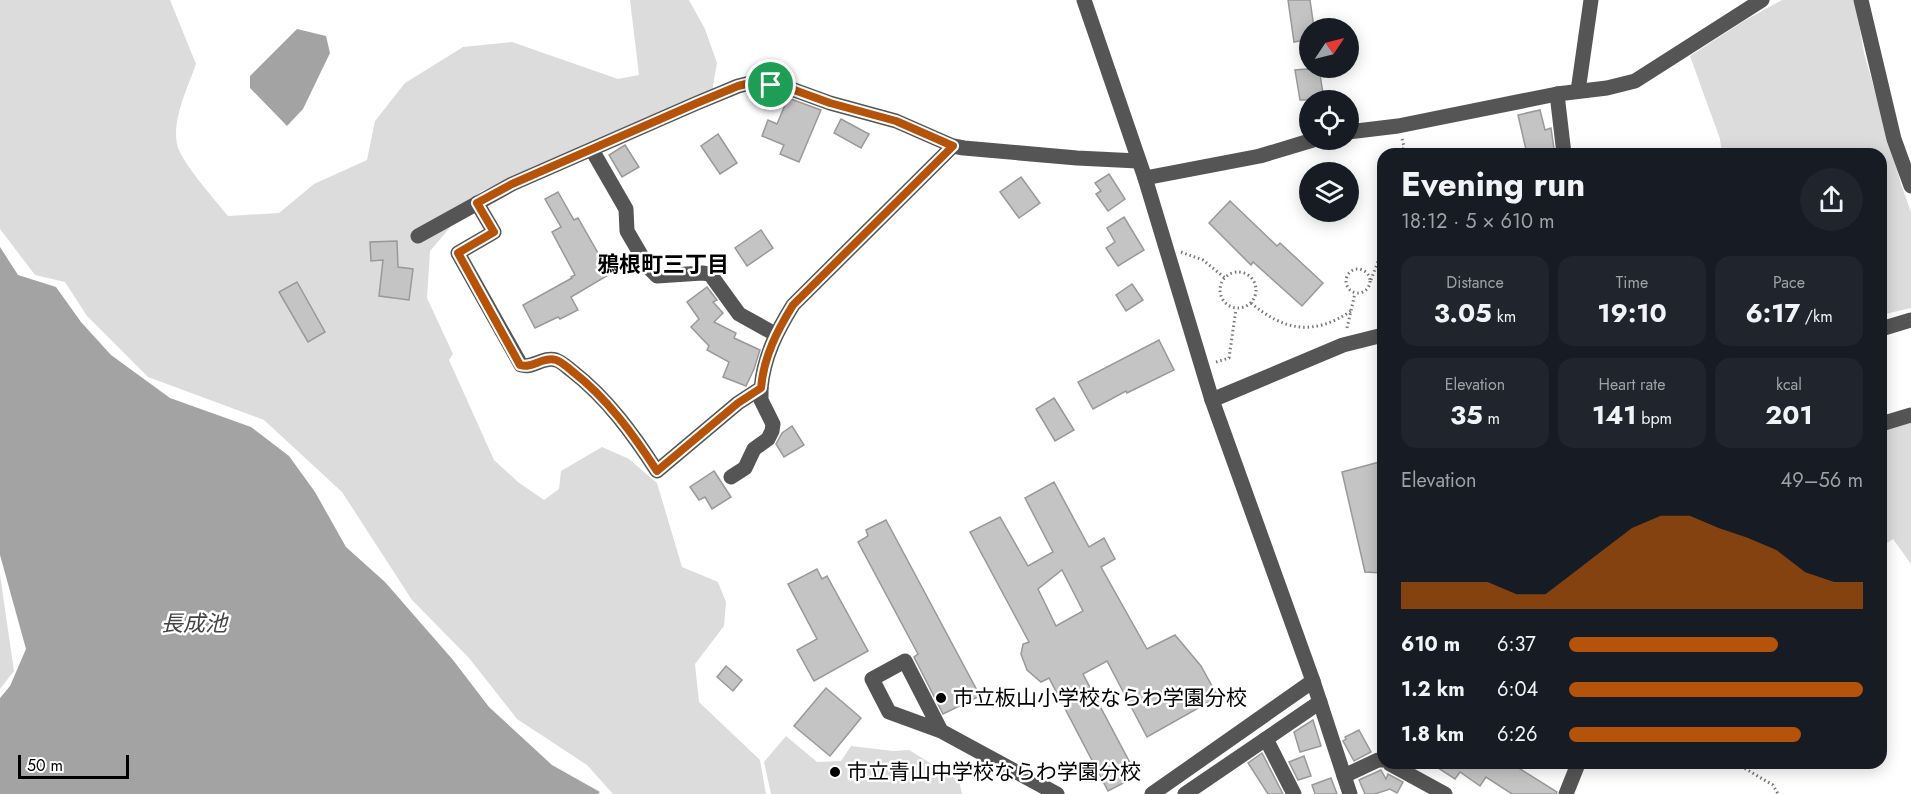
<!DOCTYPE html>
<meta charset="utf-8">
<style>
:root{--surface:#171b24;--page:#20242c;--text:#f1f3f6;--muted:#9ea1a6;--accent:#b45309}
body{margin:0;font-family:Jost,"Noto Sans JP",sans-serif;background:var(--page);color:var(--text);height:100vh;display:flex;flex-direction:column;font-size:22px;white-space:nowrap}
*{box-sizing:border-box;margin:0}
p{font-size:20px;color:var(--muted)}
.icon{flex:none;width:33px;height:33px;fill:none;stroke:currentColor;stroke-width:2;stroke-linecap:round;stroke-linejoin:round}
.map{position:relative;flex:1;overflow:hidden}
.side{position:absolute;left:1377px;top:148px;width:510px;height:621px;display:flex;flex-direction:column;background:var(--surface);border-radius:18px;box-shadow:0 3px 15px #0003}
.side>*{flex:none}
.needle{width:39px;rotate:55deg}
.tools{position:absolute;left:1299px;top:18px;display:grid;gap:12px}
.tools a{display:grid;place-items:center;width:60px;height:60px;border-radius:50%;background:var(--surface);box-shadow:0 3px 15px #0003;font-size:30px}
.scale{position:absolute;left:18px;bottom:15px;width:111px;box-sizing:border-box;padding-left:6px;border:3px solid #000;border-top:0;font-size:16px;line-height:21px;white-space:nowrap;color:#000;-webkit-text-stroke:4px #fff;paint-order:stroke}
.pin{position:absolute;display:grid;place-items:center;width:51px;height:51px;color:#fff;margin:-26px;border:3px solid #fff;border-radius:50%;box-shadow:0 2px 6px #0007}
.round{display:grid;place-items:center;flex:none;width:63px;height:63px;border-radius:32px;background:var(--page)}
.overview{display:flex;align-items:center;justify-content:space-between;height:102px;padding:0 24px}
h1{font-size:33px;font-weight:700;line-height:45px}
.figures{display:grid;grid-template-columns:repeat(3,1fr);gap:9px;height:102px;padding:6px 24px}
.figures div{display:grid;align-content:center;border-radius:15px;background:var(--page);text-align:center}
.figures b{font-size:26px;font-weight:700}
.figures small{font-size:16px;font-weight:400}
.figures p{font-size:16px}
.chart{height:168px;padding:12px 24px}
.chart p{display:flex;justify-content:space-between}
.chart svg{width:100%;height:108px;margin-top:6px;fill:var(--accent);opacity:.7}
ul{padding:0 24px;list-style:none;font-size:20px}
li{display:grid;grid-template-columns:96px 72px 1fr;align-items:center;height:45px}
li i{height:15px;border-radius:8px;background:var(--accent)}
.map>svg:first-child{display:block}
.green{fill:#dcdcdc}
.water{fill:#a3a3a3}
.building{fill:#c4c4c4;stroke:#999;stroke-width:1.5;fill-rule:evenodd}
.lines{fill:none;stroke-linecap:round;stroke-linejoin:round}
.path{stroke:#777;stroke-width:3;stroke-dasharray:1.5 3;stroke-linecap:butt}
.minor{stroke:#555;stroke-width:15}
.route-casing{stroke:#fff;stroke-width:12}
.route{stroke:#b45309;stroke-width:8}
.poi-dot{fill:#000;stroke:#fff;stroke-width:2}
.labels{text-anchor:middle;stroke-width:5;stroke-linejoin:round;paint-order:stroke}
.poi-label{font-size:21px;fill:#000;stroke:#fff;text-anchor:start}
.neighbourhood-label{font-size:22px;font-weight:bold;fill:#000;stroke:#fff}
.water-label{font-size:22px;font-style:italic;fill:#444;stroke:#fff}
</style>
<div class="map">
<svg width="1911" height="794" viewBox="0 0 1911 794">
<rect width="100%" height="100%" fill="#fff"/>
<!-- green -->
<g class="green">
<path d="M0,0H170L196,64C188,87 172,119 177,144C180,161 216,201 228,216L279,213L314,184L367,160L375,121L405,83L463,47L512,42L618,79L639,75L630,0H689L705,29L717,63L712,92L480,192L430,251L427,298L453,354L449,360L494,460L518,482L544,500L559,489L561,471L602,447L629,459L657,483L682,567L718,582L726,602L724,626L695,664L699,702L760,760L766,794H613L587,765L517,719L469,658L412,600L342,492L264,420L148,377L87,316L65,282L35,275L0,229Z"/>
<path d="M1782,0H1855L1864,53L1901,184L1911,212V308L1881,315V154H1722L1720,139L1690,56L1744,21Z"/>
<path d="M1911,422V564L1893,539L1881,547V431Z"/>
<path d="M0,575L14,671L0,689Z"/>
<path d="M786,736L817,762L841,761L851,746L893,751L909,750L959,781L962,794H771L764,762Z"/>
</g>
<!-- water -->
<g class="water">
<path d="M297,29L326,36L330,53L303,109L287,126L250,88V76Z"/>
<path d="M0,247L18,275L56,287L81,322L111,355L170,398L251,427L289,456L315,492L346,547L385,582L453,660L489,707L552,765L600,792L598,794H0V698L10,686L26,649L0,555Z"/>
</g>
<!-- building -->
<g class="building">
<path d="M1288,0H1310L1314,28H1310V39L1294,42Z"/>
<path d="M1319,68L1324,100H1300L1295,70Z"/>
<path d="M788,98L821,110L799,162L780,154L784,145L762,136L768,120L777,124Z"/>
<path d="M1540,110L1545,130L1551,128L1554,149L1527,154L1518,115Z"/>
<path d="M841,119L869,134L861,148L834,133Z"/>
<path d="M718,134L737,163L720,174L701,146Z"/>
<path d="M625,145L639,167L622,177L609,155Z"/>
<path d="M1109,174L1125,199L1108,211L1096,194L1101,191L1095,183Z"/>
<path d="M1021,177L1040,203L1019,218L1000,192Z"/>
<path d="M558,192L574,220L578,218L610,274L571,297L578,310L560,319L558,317L535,328L523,305L572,278L571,277L575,275L552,232L561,227L545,199Z"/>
<path d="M1230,201L1277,246L1280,243L1323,283L1302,306L1253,262L1251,265L1209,223Z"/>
<path d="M1124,217L1144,250L1118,266L1106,248L1115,242L1107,228Z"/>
<path d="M761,230L773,248L747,266L735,248Z"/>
<path d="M397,241L398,267L413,269L409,300L379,296L383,260L371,261L370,242Z"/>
<path d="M297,282L325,332L308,342L279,292Z"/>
<path d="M1132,284L1143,300L1126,311L1116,295Z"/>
<path d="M707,287L717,300L713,302L723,313L714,322L736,333L734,338L760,350L754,369L746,386L723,377L729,362L707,350L709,346L691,327L699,319L687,302Z"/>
<path d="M1159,340L1174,370L1127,393L1126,391L1093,409L1078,382Z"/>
<path d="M1054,398L1074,430L1055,441L1036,409Z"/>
<path d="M792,426L804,445L784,457L776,444L782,433Z"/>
<path d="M1383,461V573L1365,572L1342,472Z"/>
<path d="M714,471L731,497L712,509L705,497L699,500L690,487Z"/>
<path d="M1054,482L1089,547L1104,538L1115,559L1101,567L1147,649L1175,635L1201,666L1218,697L1147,737L1107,661L1083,674L1137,776L1108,791L1049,678L1041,682L1027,670L1021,654L1023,644L1029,642L970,532L1000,517L1028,566L1053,552L1025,498ZM1062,570L1083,611L1056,626L1038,589Z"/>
<path d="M886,520L980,696L943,714L914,657L918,654L858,542L868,536L866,530Z"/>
<path d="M817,569L822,579L827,576L868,651L814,681L797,650L817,639L788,584Z"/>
<path d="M726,666L742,680L733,691L717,677Z"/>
<path d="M826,688L861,718L830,756L794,726Z"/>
<path d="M1313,720L1321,746L1300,752L1294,732Z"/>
<path d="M1359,730L1371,752L1354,761L1343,741L1346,739L1345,737Z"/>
<path d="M1262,753L1283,794H1268L1248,763Z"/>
<path d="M1304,756L1311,776L1298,780L1289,762Z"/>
<path d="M1432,764H1512L1557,792L1556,794H1512L1486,777L1480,786L1460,772L1455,779Z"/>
<path d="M1381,770L1386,779L1388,774L1403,782L1397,793L1390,789L1375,794H1365L1359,780Z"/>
<path d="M1331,778L1337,794H1315L1312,785Z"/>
</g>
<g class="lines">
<!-- path -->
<g class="path">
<path d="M1402,139L1404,146L1402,154"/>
<path d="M1181,252L1203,260L1225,278"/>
<circle cx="1358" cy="281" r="12"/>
<circle cx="1238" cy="290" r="18"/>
<path d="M1371,280L1383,248"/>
<path d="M1251,303C1284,331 1314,336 1351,311"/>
<path d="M1347,328L1355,293"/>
<path d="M1216,362L1229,358L1236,309"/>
<path d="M1737,764L1773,785L1778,794"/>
</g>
<!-- minor -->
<g class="minor">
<path d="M1084,0L1145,178L1212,400L1313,681L1350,794"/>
<path d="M1861,0L1894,139L1911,186"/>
<path d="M1578,91L1591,0"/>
<path d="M1557,94L1564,154"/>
<path d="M1348,132L1398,126L1557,94L1607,88L1635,81L1762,0"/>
<path d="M592,150L626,209L627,231L648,267L657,276L702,273L710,274L739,314L775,334"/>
<path d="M1145,178L1260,156L1313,140"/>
<path d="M477,203L494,232L458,253L521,365C533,369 543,356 556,360C562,362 567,367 572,371C607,398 633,434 657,471L738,403L761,388C764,356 777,331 793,305L953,146"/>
<path d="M418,236L512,184L697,103L738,86L754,82L786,87L830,103L896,121L953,146L964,148L1077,158L1138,161"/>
<path d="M1881,329L1911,320"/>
<path d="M1212,400L1343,345L1383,335"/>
<path d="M1881,424L1911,415"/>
<path d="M731,477L745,468L754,449L768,439L772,431L773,424L761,400V388"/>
<path d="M941,731L905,661L872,679L889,712L941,731L1057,794"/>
<path d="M1266,739L1294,794"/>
<path d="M1390,764L1445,794"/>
<path d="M1344,776L1378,760H1383"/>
<path d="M1152,794L1313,681"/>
<path d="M1185,794L1320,702"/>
<path d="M1566,794L1578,764"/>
</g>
</g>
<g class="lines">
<defs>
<path id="route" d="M754,82L786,87L830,103L896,121L953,146L793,305C777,331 764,356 761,388L738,403L657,471C633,434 607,398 572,371C567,367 562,362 556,360C543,356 533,369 520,365L458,253L494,232L477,203L512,184L697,103L738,86Z"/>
</defs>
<!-- route casing -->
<use href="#route" class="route-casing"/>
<!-- route -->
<use href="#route" class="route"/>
</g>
<!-- markers -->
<g class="poi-dot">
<circle cx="941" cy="698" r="6"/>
<circle cx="835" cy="772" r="6"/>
</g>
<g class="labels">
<!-- poi labels -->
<g class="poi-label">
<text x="953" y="705">市立板山小学校ならわ学園分校</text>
<text x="847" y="779">市立青山中学校ならわ学園分校</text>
</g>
<!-- neighbourhood labels -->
<g class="neighbourhood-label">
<text x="663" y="272">鴉根町三丁目</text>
</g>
<!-- water labels -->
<g class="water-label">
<text x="194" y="631">長成池</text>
</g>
</g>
</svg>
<div class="tools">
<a><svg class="needle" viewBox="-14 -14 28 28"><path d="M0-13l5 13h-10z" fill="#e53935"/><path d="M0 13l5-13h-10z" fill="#9ea1a6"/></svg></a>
<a><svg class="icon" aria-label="locate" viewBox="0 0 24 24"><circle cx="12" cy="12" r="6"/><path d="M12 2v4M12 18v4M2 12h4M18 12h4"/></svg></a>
<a><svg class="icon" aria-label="layers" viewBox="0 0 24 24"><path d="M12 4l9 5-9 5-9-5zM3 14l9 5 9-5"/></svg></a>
</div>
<div class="scale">50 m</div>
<div class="pin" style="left:771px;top:85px;background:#1e9e55"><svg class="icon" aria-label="arrive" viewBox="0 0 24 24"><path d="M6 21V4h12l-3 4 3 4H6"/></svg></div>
<section class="side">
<div class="overview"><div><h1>Evening run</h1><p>18:12 · 5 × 610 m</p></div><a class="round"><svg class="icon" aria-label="share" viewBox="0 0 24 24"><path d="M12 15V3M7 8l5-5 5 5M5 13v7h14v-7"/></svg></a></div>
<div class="figures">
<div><p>Distance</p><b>3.05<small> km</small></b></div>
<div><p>Time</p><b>19:10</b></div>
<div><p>Pace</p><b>6:17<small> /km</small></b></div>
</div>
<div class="figures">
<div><p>Elevation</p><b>35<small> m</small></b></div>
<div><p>Heart rate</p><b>141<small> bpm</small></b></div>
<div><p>kcal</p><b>201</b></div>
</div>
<div class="chart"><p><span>Elevation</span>49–56 m</p>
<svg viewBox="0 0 160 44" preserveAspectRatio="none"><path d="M0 44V33L10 33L20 33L30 33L40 38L50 38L60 29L70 20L80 11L90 6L100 6L110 11L120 15L130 20L140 29L150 33L160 33V44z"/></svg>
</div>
<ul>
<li><b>610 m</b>6:37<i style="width:71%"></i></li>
<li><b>1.2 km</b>6:04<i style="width:100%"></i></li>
<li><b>1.8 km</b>6:26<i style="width:79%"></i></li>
</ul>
</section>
</div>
